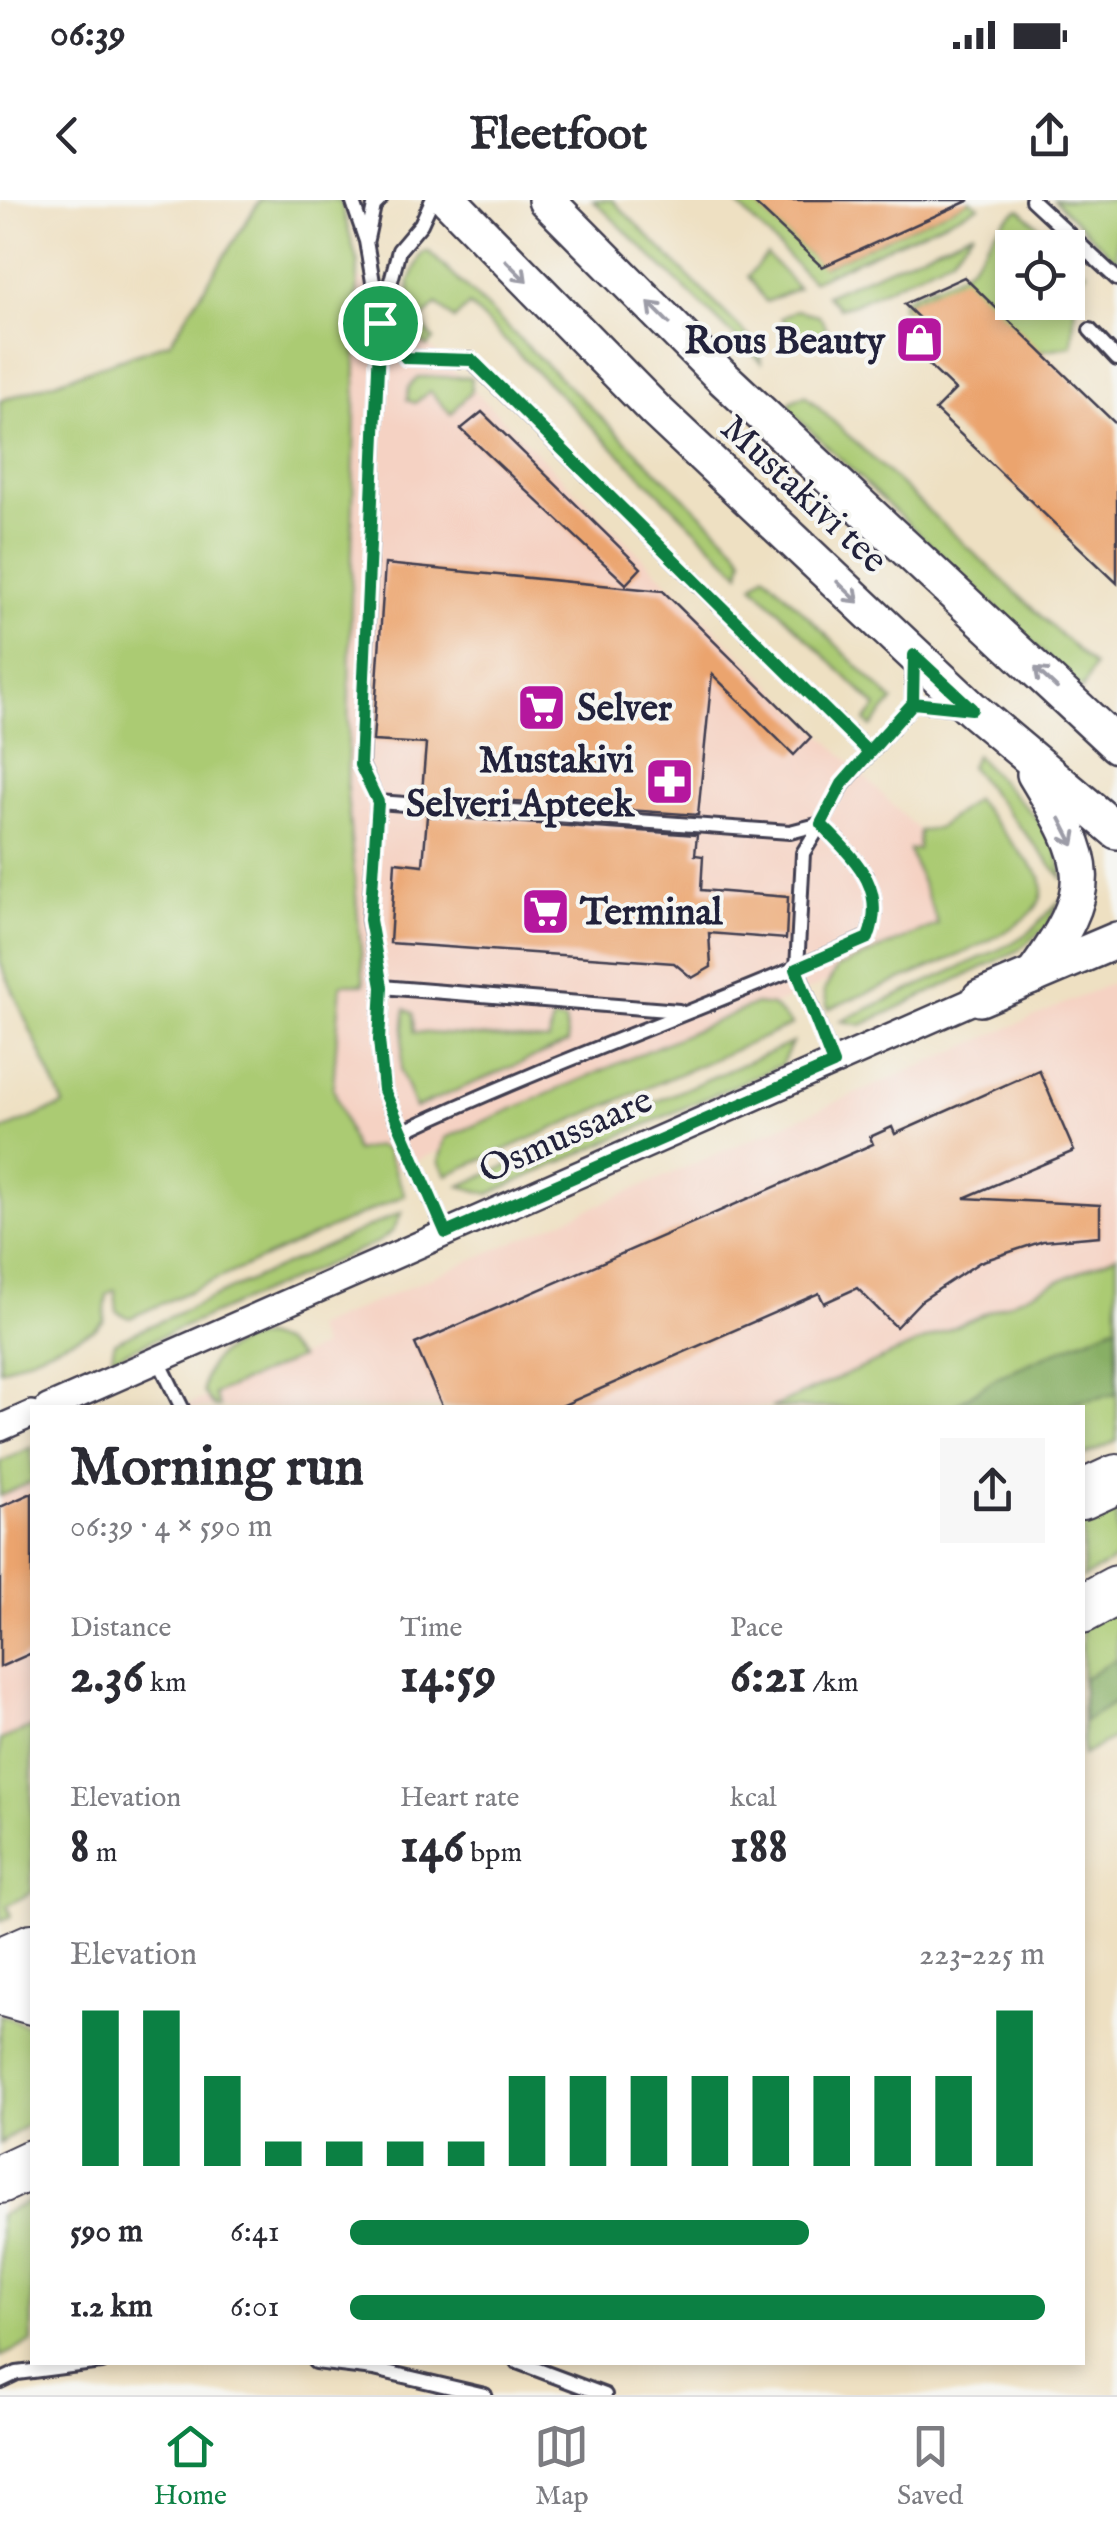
<!DOCTYPE html>
<meta charset="utf-8">
<style>
:root{--surface:#fff;--page:#f7f7f7;--text:#2b2b33;--muted:#7c7c81;--line:#e1e1e2;--accent:#0b8043}
body{margin:0;font-family:"IM FELL English",serif;background:var(--page);color:var(--text);height:100vh;display:flex;flex-direction:column;font-size:38px;white-space:nowrap}
*{box-sizing:border-box;margin:0}
p{font-size:32px;color:var(--muted)}
.icon{flex:none;width:55px;height:55px;fill:none;stroke:currentColor;stroke-width:2;stroke-linecap:round;stroke-linejoin:round}
.map{position:relative;flex:1;overflow:hidden}
.details{position:absolute;left:30px;top:1205px;width:1055px;height:960px;display:flex;flex-direction:column;background:var(--surface);border-radius:0px;box-shadow:0 5px 15px #0003}
.details>*{flex:none}
.controls{position:absolute;left:995px;top:30px;display:grid;gap:20px}
.controls a{display:grid;place-items:center;width:90px;height:90px;border-radius:0px;background:var(--surface);box-shadow:0 5px 15px #0003;font-size:50px}
.pin{position:absolute;display:grid;place-items:center;width:85px;height:85px;color:#fff;margin:-42px;border:5px solid #fff;border-radius:50%;box-shadow:0 2px 10px #0007}
.round{display:grid;place-items:center;flex:none;width:105px;height:105px;border-radius:0px;background:var(--page)}
.overview{display:flex;align-items:center;justify-content:space-between;height:170px;padding:0 40px}
h1{font-size:55px;font-weight:800;line-height:75px}
.stats{display:grid;grid-template-columns:repeat(3,1fr);gap:15px;height:170px;padding:10px 40px}
.stats div{display:grid;align-content:center}
.stats b{font-size:50px;font-weight:800}
.stats small{font-size:28px;font-weight:400}
.stats p{font-size:28px}
.chart{height:280px;padding:20px 40px}
.chart p{display:flex;justify-content:space-between}
.chart svg{width:100%;height:180px;margin-top:10px;stroke:var(--accent);stroke-width:6}
ul{padding:0 40px;list-style:none;font-size:32px}
li{display:grid;grid-template-columns:160px 120px 1fr;align-items:center;height:75px}
li i{height:25px;border-radius:12px;background:var(--accent)}
.status{display:flex;justify-content:space-between;align-items:center;height:70px;padding:0 50px;background:var(--surface);direction:ltr}
.status svg{height:28px;fill:currentColor}
header{display:flex;justify-content:space-between;align-items:center;height:130px;padding:0 40px;background:var(--surface);font-size:45px;font-weight:800}
.tabs{display:flex;justify-content:space-around;align-items:center;height:140px;border-top:2px solid var(--line);background:var(--surface);font-size:28px;color:var(--muted)}
.tabs a{display:grid;justify-items:center;gap:5px}
.tabs .current{color:var(--accent)}
.map>svg:first-child{display:block}
.built{fill:#f5d2c3}
.green{fill:#abcb73;stroke:#667657;stroke-width:2.5}
.forest{fill:#88af65;stroke:#556850;stroke-width:2.5}
.building{fill:#eba46e}
.lines{fill:none;stroke-linecap:round;stroke-linejoin:round}
.lane-casing{stroke:#413e4f;stroke-width:18}
.street-casing{stroke:#413e4f;stroke-width:30}
.secondary-casing{stroke:#413e4f;stroke-width:40}
.highway-casing{stroke:#413e4f;stroke-width:52}
.lane{stroke:#fff;stroke-width:12}
.street{stroke:#fff;stroke-width:25}
.secondary{stroke:#fff;stroke-width:35}
.highway{stroke:#fff;stroke-width:48}
.oneway{stroke:#9c9ca7}
.route-casing{stroke:#fff;stroke-width:20}
.route{stroke:#0b8043;stroke-width:12}
.labels{text-anchor:middle;stroke-width:8;stroke-linejoin:round;paint-order:stroke}
.poi-label{font-size:38px;font-weight:bold;fill:#22223b;stroke:#f6f6f2;text-anchor:end}
.street-label{font-size:38px;fill:#22223b;stroke:#f6f6f2}
</style>
<div class="status"><b>06:39</b><svg viewBox="0 0 49 12"><path d="M0 12V9h3v3zM5 12V6h3v6zM10 12V3h3v9zM15 12V0h3v12zM26 1h20v11H26zM47 4h2v5h-2z"/></svg></div>
<header><svg class="icon" aria-label="back" viewBox="0 0 24 24"><path d="M15 5l-7 7 7 7"/></svg>Fleetfoot<svg class="icon" aria-label="share" viewBox="0 0 24 24"><path d="M12 15V3M7 8l5-5 5 5M5 13v7h14v-7"/></svg></header>
<div class="map">
<svg width="1117" height="2195" viewBox="0 0 1117 2195">
<rect width="100%" height="100%" fill="#f6f6f2"/>
<filter id="ink" filterUnits="userSpaceOnUse"><feTurbulence type="fractalNoise" baseFrequency=".01" numOctaves="2"/><feDisplacementMap in="SourceGraphic" scale="20" xChannelSelector="R" yChannelSelector="G"/><feConvolveMatrix kernelMatrix="1 2 1 2 8 2 1 2 1" color-interpolation-filters="sRGB"/></filter>
<filter id="wash" filterUnits="userSpaceOnUse"><feTurbulence type="fractalNoise" baseFrequency=".0048" numOctaves="4" result="noise"/><feDisplacementMap in="SourceGraphic" scale="40" xChannelSelector="R" yChannelSelector="G"/><feGaussianBlur stdDeviation="2.25" result="paint"/><feColorMatrix in="noise" values="0 0 0 0 0 0 0 0 0 0 0 0 0 0 0 0 0 1.4 0 .05"/><feComposite in="paint" operator="in"/></filter>
<g filter="url(#wash)">
<rect width="100%" height="100%" fill="#eee0c2"/>
<!-- built -->
<g class="built">
<path d="M358,76L919,631L918,650L944,731L303,1010Z"/>
<path d="M1110,784H1117V1056L770,1207L181,1208L322,1147L314,1128Z"/>
<path d="M32,1271V1527L0,1540V1284Z"/>
</g>
<!-- green -->
<g class="green">
<path d="M260,0H340L358,64L347,594L364,784H341L333,887L355,951L377,946L386,950L405,995L130,1118L117,1112L115,1090L107,1094L104,1121L94,1130L0,1170V931L64,905L0,762V201L170,142Z"/>
<path d="M593,0H612L759,147L761,162Z"/>
<path d="M733,0H751L823,67L970,0L979,6L812,81Z"/>
<path d="M1054,0H1117V61Z"/>
<path d="M1020,9L1060,47L1012,48V102H1068V55L1086,72L1076,90L1072,146L1039,151L964,78L905,103L923,121L919,125L901,108L902,100C920,88 943,84 961,73C985,57 993,22 1020,9Z"/>
<path d="M974,31L951,57L854,104L839,108L826,95Z"/>
<path d="M428,51L737,348L743,358L740,373L469,105L454,120L437,104L420,122L434,140L427,147L409,132L410,81L421,54Z"/>
<path d="M767,55L798,88L766,102L748,76Z"/>
<path d="M796,110L819,115L828,131L802,142L781,118Z"/>
<path d="M418,177H471V191L451,214L430,191L415,203L407,200L409,187Z"/>
<path d="M805,195L1094,466L1082,490L790,211V202Z"/>
<path d="M765,374L893,501L871,527L865,521L877,507L753,385Z"/>
<path d="M975,555L1055,637L1063,679L970,567Z"/>
<path d="M975,599L1041,677C1044,691 1042,701 1032,712C1001,745 874,789 828,809L824,791L837,768L938,724L909,650L918,649L919,631L938,628Z"/>
<path d="M1060,700L1047,727L1017,751L862,825L841,821L1007,746L1031,731Z"/>
<path d="M756,804L772,806L792,825L447,975L439,962L445,938Z"/>
<path d="M405,809L413,813L414,832L549,841L552,820L565,821L568,843L415,908L401,871Z"/>
<path d="M792,843L781,865L489,994L460,986Z"/>
<path d="M402,1012L393,1031L378,1042L112,1158L114,1142Z"/>
<path d="M1117,1055V1241L1083,1256L1082,1208H771Z"/>
<path d="M263,1137L283,1143L299,1158L214,1194L219,1207H214L203,1192C204,1156 231,1142 263,1137Z"/>
<path d="M32,1247V1282L0,1296V1262Z"/>
<path d="M1117,1298V1359L1083,1378V1313Z"/>
<path d="M1117,1407V1536L1083,1555L1082,1425Z"/>
<path d="M32,1527V1692L7,1706L11,1716L0,1721V1540Z"/>
<path d="M0,1814L32,1828V1921L0,1944Z"/>
<path d="M32,2000V2142L0,2157V2015Z"/>
</g>
<!-- forest -->
<g class="forest">
<path d="M1117,1125V1194L1072,1203L1069,1207H953L997,1177Z"/>
<path d="M1117,1458V1501L1083,1522V1479Z"/>
</g>
<g id="blocks">
<!-- building -->
<g class="building">
<path d="M751,0H970L822,67Z"/>
<path d="M964,77L1117,225V383L935,210L955,190L903,141L922,121L904,104Z"/>
<path d="M482,212L641,368L626,384L461,229Z"/>
<path d="M385,364L663,391L811,537L794,555L712,474L698,615L428,596L422,592L426,544L373,541Z"/>
<path d="M427,616L697,635L695,655L703,656L701,690L788,697L786,739L709,733L711,767L692,778L674,763L390,743L395,662L423,665Z"/>
<path d="M1039,870L1074,951L964,998L1100,1005V1036L1043,1041L980,1062L921,1101L896,1127L857,1088L824,1103L819,1093L557,1208H443L415,1144L873,944L870,937L892,927L895,934Z"/>
<path d="M32,1293V1453L0,1467V1307Z"/>
</g>
</g>
</g>
<g filter="url(#ink)">
<use href="#blocks" fill-opacity="0" stroke="#413e4f" stroke-width="2.5"/>
<g class="lines">
<defs>
<g id="lane">
<path d="M352,0L366,41L380,123L406,158L471,160L868,552"/>
<path d="M1032,0L1117,79"/>
<path d="M367,39L374,6L380,0"/>
<path d="M1090,130L1117,159"/>
<path d="M913,462V503L957,508"/>
<path d="M378,602L790,632L821,624L843,584L913,503"/>
<path d="M382,787L679,811"/>
<path d="M402,932L384,890L379,840L382,787L369,720L378,602L361,565L380,123L399,50L421,24L432,0"/>
<path d="M446,1033L402,932C555,860 714,806 868,737C888,687 854,659 821,624L803,653L797,769L833,864"/>
<path d="M158,1159L182,1208"/>
<path d="M315,2162L374,2169L485,2195"/>
<path d="M517,2162L605,2195"/>
<path d="M0,2181L17,2173L101,2162"/>
</g>
<g id="street">
<path d="M48,1208L980,798"/>
<path d="M0,1228L32,1214"/>
</g>
<g id="secondary">
<path d="M449,0L655,210L972,509L1117,631"/>
<path d="M546,0L721,176L1117,545"/>
<path d="M1033,776C1098,686 1091,666 1035,574"/>
<path d="M980,798L1117,740"/>
</g>
<g id="highway">
<path d="M1082,1295L1117,1279"/>
<path d="M1082,1409L1117,1390"/>
<path d="M0,1762L32,1748"/>
<path d="M0,1791L32,1800"/>
<path d="M0,1979L32,1964"/>
</g>
</defs>
<!-- lane casing -->
<use href="#lane" class="lane-casing"/>
<!-- street casing -->
<use href="#street" class="street-casing"/>
<!-- secondary casing -->
<use href="#secondary" class="secondary-casing"/>
<!-- highway casing -->
<use href="#highway" class="highway-casing"/>
<!-- lane -->
<use href="#lane" class="lane"/>
<!-- street -->
<use href="#street" class="street"/>
<!-- secondary -->
<use href="#secondary" class="secondary"/>
<!-- highway -->
<use href="#highway" class="highway"/>
</g>
<!-- one-way arrows -->
<defs><path id="oneway-shaft" d="M-6 0H5M1.5-3L5.5 0L1.5 3" fill="none" stroke-width="1.6" stroke-linecap="round" stroke-linejoin="round" transform="scale(2.5)"/></defs>
<g class="oneway">
<use href="#oneway-shaft" transform="translate(516 71) rotate(45)"/>
<use href="#oneway-shaft" transform="translate(659 113) rotate(-135)"/>
<use href="#oneway-shaft" transform="translate(848 392) rotate(44)"/>
<use href="#oneway-shaft" transform="translate(1046 478) rotate(-137)"/>
<use href="#oneway-shaft" transform="translate(1067 632) rotate(63)"/>
</g>
</g>
<g class="lines" filter="url(#ink)">
<defs>
<path id="route" d="M380,123L360,565L378,602L370,720L382,787L379,840L384,890L446,1033L833,864L796,769L868,738C888,687 854,659 821,624L842,584L913,503L914,455L972,509L913,503L868,552L472,160L406,158L380,123"/>
</defs>
<!-- route casing -->
<use href="#route" class="route-casing"/>
<!-- route -->
<use href="#route" class="route"/>
</g>
<!-- icons -->
<defs>
<symbol id="shop-square" viewBox="-11 -11 22 22"><rect x="-9" y="-9" width="18" height="18" rx="4" fill="#b5179e" stroke="#f6f6f2"/><path d="M-5-2.5h2.3a2.7 3.5 0 0 1 5.4 0H5L5.5 6h-11ZM-1.5-2.5h3a1.5 2.3 0 0 0-3 0Z" fill="#fff"/></symbol>
<symbol id="supermarket-square" viewBox="-11 -11 22 22"><rect x="-9" y="-9" width="18" height="18" rx="4" fill="#b5179e" stroke="#f6f6f2"/><path d="M-6-5.5h2.5l.6 2H6L4.5 2H-2.5L-4.4-4H-6ZM-1.5 3.2a1.3 1.3 0 1 0 .1 0ZM3 3.2a1.3 1.3 0 1 0 .1 0Z" fill="#fff"/></symbol>
<symbol id="pharmacy-square" viewBox="-11 -11 22 22"><rect x="-9" y="-9" width="18" height="18" rx="4" fill="#b5179e" stroke="#f6f6f2"/><path d="M-2-6h4v4h4v4h-4v4h-4v-4h-4v-4h4Z" fill="#fff"/></symbol>
</defs>
<g fill-rule="evenodd">
<use href="#shop-square" x="892" y="112" width="55" height="55"/>
<use href="#supermarket-square" x="514" y="480" width="55" height="55"/>
<use href="#pharmacy-square" x="642" y="554" width="55" height="55"/>
<use href="#supermarket-square" x="518" y="684" width="55" height="55"/>
</g>
<g class="labels">
<!-- poi labels -->
<g class="poi-label">
<text x="885" y="153">Rous Beauty</text>
<text x="577" y="520" text-anchor="start">Selver</text>
<text x="634" y="572">Mustakivi<tspan x="634" dy="44">Selveri Apteek</tspan></text>
<text x="580" y="724" text-anchor="start">Terminal</text>
</g>
<!-- street labels -->
<g class="street-label">
<text transform="translate(805 293) rotate(43)" y="13">Mustakivi tee</text>
<text transform="translate(565 934) rotate(-24)" y="13">Osmussaare</text>
</g>
</g>
</svg>
<div class="controls">
<a><svg class="icon" aria-label="locate" viewBox="0 0 24 24"><circle cx="12" cy="12" r="6"/><path d="M12 2v4M12 18v4M2 12h4M18 12h4"/></svg></a>
</div>
<div class="pin" style="left:380px;top:123px;background:#1e9e55"><svg class="icon" aria-label="arrive" viewBox="0 0 24 24"><path d="M6 21V4h12l-3 4 3 4H6"/></svg></div>
<section class="details">
<div class="overview"><div><h1>Morning run</h1><p>06:39 · 4 × 590 m</p></div><a class="round"><svg class="icon" aria-label="share" viewBox="0 0 24 24"><path d="M12 15V3M7 8l5-5 5 5M5 13v7h14v-7"/></svg></a></div>
<div class="stats">
<div><p>Distance</p><b>2.36<small> km</small></b></div>
<div><p>Time</p><b>14:59</b></div>
<div><p>Pace</p><b>6:21<small> /km</small></b></div>
</div>
<div class="stats">
<div><p>Elevation</p><b>8<small> m</small></b></div>
<div><p>Heart rate</p><b>146<small> bpm</small></b></div>
<div><p>kcal</p><b>188</b></div>
</div>
<div class="chart"><p><span>Elevation</span>223–225 m</p>
<svg viewBox="0 0 160 44" preserveAspectRatio="none"><path d="M5 44V6M15 44V6M25 44V22M35 44V38M45 44V38M55 44V38M65 44V38M75 44V22M85 44V22M95 44V22M105 44V22M115 44V22M125 44V22M135 44V22M145 44V22M155 44V6"/></svg>
</div>
<ul>
<li><b>590 m</b>6:41<i style="width:66%"></i></li>
<li><b>1.2 km</b>6:01<i style="width:100%"></i></li>
</ul>
</section>
</div>
<nav class="tabs">
<a class="current"><svg class="icon" aria-label="home" viewBox="0 0 24 24"><path d="M3 11l9-7 9 7M6 9v11h12V9"/></svg>Home</a>
<a><svg class="icon" aria-label="map" viewBox="0 0 24 24"><path d="M3 6l6-2 6 2 6-2v14l-6 2-6-2-6 2zM9 4v14M15 6v14"/></svg>Map</a>
<a><svg class="icon" aria-label="saved" viewBox="0 0 24 24"><path d="M7 4h10v16l-5-4-5 4z"/></svg>Saved</a>
</nav>
